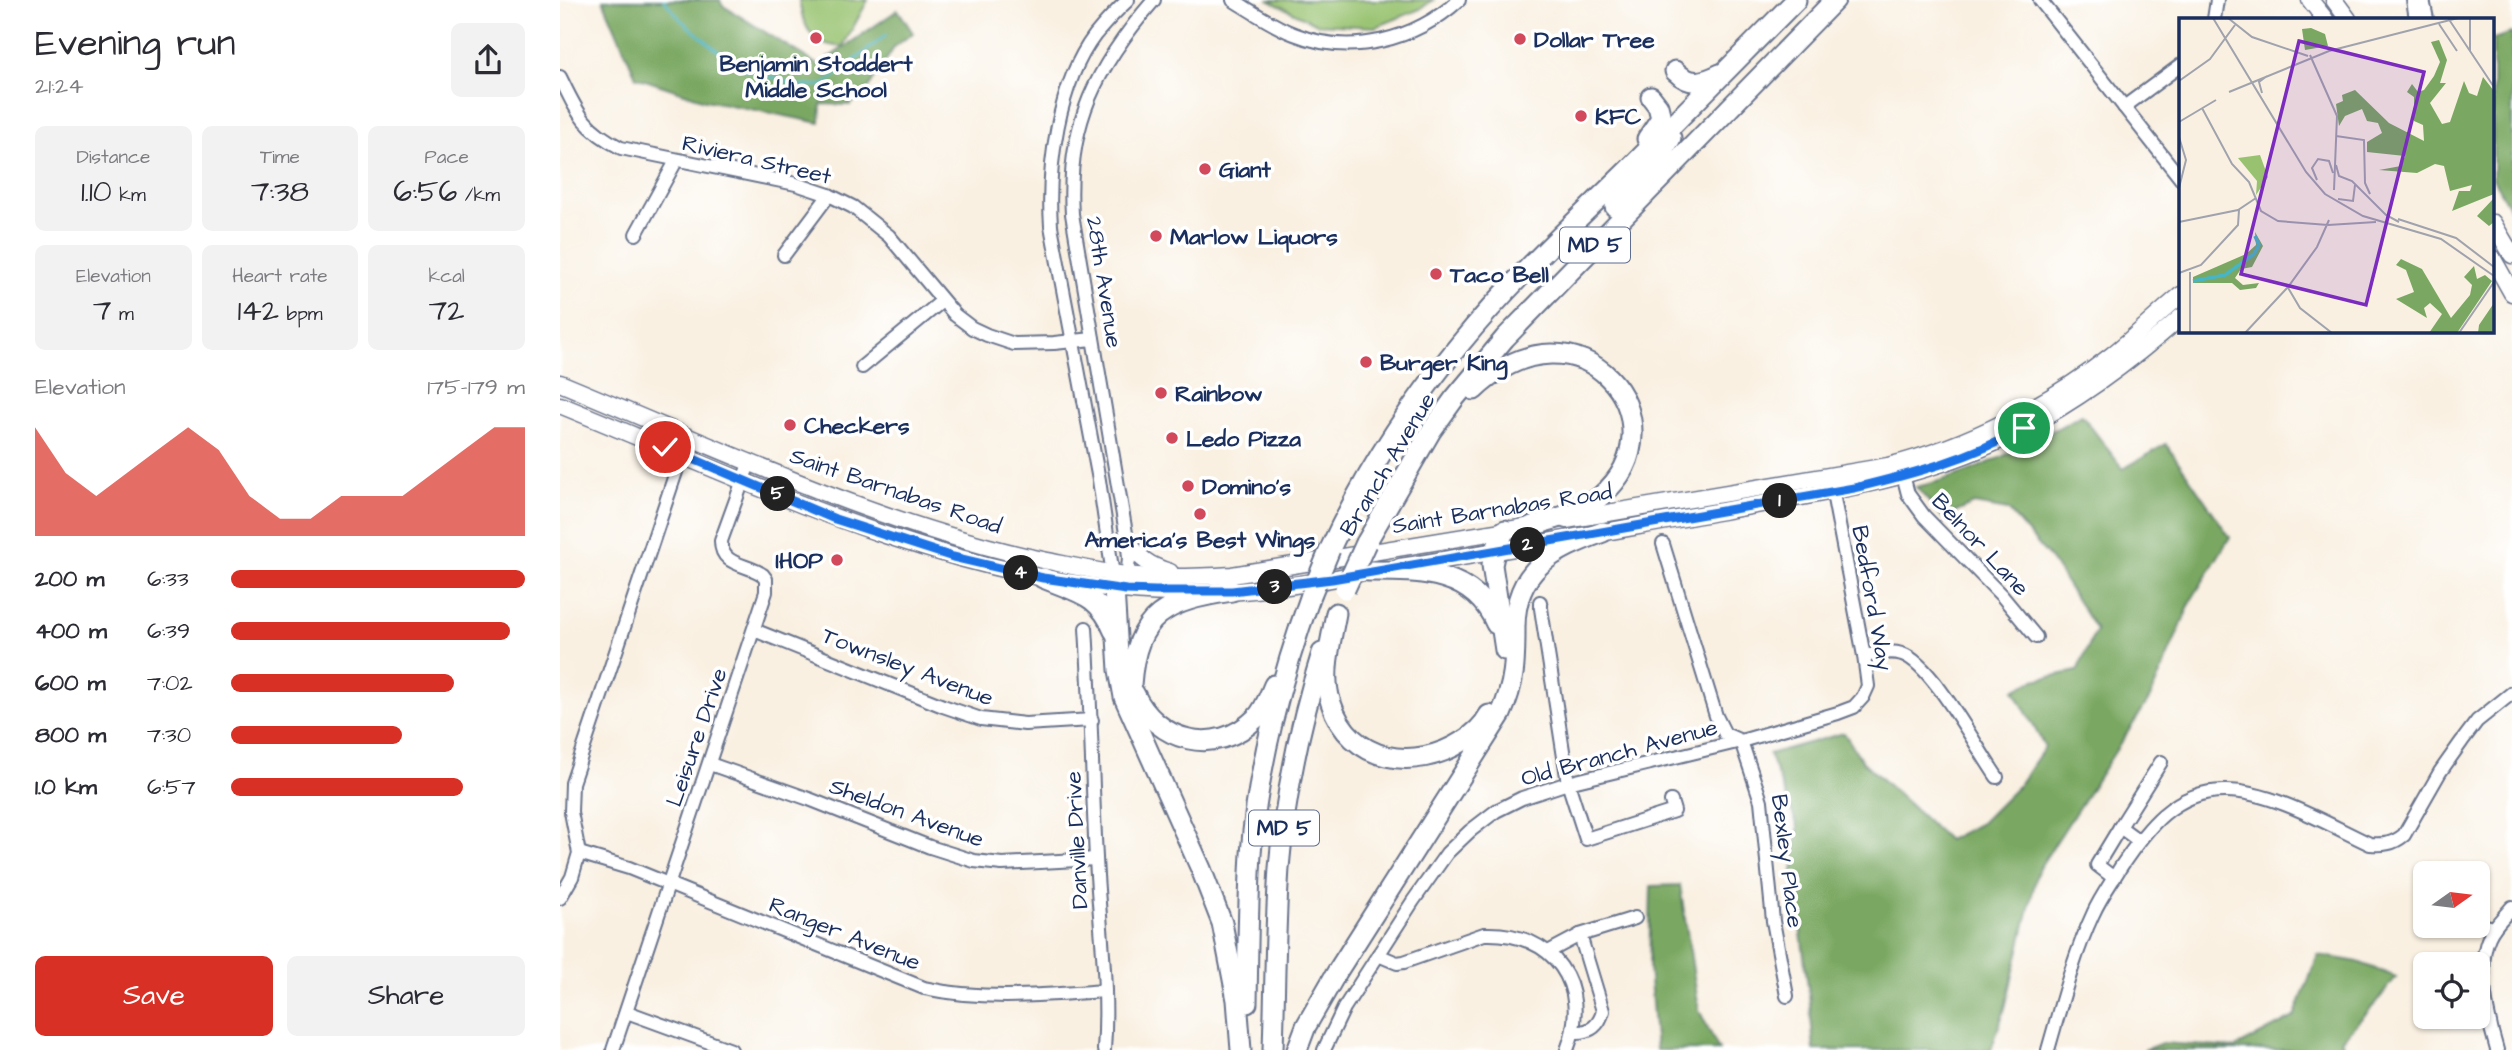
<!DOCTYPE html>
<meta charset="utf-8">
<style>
:root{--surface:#fff;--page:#f2f2f3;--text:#2b2b33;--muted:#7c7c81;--accent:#d93025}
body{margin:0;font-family:"Architects Daughter",sans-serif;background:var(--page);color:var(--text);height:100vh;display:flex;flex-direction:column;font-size:26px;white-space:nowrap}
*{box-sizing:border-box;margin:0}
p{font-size:23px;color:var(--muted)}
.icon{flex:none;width:38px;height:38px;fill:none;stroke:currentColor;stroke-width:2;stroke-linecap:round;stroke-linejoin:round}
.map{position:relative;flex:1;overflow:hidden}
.panel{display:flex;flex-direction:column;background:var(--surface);width:560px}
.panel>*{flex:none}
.needle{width:46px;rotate:76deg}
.controls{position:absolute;left:1853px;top:861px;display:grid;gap:14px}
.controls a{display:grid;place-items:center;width:77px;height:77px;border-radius:10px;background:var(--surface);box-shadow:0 2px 5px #0004;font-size:35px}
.pin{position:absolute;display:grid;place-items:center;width:60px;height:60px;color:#fff;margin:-30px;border:4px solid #fff;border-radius:50%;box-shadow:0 2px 7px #0007}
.km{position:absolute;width:35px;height:35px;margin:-18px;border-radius:50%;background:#222;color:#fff;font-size:19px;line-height:35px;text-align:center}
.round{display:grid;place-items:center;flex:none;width:74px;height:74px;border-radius:10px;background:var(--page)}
.summary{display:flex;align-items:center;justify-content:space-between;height:119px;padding:0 35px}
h1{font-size:38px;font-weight:600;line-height:52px}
.metrics{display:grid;grid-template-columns:repeat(3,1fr);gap:10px;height:119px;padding:7px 35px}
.metrics div{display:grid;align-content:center;border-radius:10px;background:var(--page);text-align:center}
.metrics b{font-size:30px;font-weight:600}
.metrics small{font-size:19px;font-weight:400}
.metrics p{font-size:19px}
.chart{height:196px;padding:14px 35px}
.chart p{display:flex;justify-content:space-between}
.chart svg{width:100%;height:126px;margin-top:7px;fill:var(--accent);opacity:.7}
.action{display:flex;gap:14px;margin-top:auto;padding:14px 35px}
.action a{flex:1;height:80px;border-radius:10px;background:var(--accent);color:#fff;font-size:28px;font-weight:600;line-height:80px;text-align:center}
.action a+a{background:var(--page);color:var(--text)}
ul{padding:0 35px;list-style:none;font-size:23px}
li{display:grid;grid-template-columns:112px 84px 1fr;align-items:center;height:52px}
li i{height:18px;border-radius:9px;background:var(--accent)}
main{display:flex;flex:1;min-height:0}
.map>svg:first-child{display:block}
.green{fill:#98c26f;stroke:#5a7866;stroke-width:2}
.forest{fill:#7aa862;stroke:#4a6c60;stroke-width:2}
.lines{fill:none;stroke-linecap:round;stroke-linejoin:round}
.stream{stroke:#48b5c4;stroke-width:2.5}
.minor-casing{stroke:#69738c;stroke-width:16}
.major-casing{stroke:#69738c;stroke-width:19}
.highway-casing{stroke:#69738c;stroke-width:23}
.minor{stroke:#fff;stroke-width:12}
.major{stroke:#fff;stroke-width:16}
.highway{stroke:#fff;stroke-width:19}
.highway-bridge-casing{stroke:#69738c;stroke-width:23;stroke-linecap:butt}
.highway-bridge{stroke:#fff;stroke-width:19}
.route-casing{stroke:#fff;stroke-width:14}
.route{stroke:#1a73e8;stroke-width:9}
.poi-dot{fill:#d1495b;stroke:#fff;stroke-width:2.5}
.labels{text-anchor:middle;stroke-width:7;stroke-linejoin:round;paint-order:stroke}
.shield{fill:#fff;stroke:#5f6d8e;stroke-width:2}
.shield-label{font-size:21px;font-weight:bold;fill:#1b2f5e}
.poi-label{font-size:23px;font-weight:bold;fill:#1b2f5e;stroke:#fff;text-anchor:start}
.street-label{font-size:23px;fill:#1b2f5e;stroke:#fff}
.inset-river{fill:none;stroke:#48b5c4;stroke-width:3.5}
.inset-road{fill:none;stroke:#a0a3ad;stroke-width:2}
.view{fill:#7b2cbf;fill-opacity:0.15;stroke:#7b2cbf;stroke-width:3.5}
.inset-edge{fill:none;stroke:#1b2f5e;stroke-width:3.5}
</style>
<main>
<section class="panel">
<div class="summary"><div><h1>Evening run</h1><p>21:24</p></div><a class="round"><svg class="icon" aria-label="share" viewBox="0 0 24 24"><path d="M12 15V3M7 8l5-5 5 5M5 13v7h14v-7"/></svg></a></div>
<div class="metrics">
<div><p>Distance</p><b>1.10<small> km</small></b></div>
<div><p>Time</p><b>7:38</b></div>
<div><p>Pace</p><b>6:56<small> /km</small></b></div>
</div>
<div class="metrics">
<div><p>Elevation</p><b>7<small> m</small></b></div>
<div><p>Heart rate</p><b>142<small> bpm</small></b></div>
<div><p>kcal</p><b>72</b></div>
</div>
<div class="chart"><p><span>Elevation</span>175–179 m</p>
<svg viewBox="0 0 160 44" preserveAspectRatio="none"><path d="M0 44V6L10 22L20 30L30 22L40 14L50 6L60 14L70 30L80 38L90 38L100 30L110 30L120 30L130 22L140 14L150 6L160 6V44z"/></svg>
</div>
<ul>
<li><b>200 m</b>6:33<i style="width:100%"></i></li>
<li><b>400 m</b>6:39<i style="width:95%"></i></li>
<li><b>600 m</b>7:02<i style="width:76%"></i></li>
<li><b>800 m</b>7:30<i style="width:58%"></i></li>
<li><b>1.0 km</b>6:57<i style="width:79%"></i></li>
</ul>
<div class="action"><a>Save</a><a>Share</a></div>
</section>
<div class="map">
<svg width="1952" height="1050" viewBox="0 0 1952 1050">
<rect width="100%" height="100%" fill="#fff"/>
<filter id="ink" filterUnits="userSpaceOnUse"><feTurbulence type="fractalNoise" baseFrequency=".0143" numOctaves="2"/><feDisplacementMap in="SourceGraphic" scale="14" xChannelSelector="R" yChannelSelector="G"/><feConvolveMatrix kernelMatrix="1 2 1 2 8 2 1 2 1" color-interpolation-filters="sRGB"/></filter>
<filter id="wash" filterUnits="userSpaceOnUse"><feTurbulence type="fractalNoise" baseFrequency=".00686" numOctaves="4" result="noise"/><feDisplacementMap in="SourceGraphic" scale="28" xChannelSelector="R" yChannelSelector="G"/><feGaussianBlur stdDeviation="1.57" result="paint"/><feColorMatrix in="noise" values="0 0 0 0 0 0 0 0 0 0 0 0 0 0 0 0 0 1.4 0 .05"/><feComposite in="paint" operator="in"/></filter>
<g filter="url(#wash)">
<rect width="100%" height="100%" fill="#f9f0e1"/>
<!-- green -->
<g class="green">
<path d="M239,0H308L283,46C252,47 243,27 239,0Z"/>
<path d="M708,0H873L860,9L816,27L757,24Z"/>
</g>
<!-- forest -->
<g class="forest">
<path d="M43,0H160L162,5L258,65L338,10L353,33L335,46L309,87L290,105L261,104L260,123L145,100L76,77Z"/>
<path d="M1952,33V212L1933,179V39Z"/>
<path d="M1522,415L1563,469L1606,444L1670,537L1632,599L1590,698L1478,870L1445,1008L1431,1050H1254L1249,994L1233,872L1238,827L1209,754L1284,733L1303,762L1388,840L1421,823L1458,786L1485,747L1454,690L1474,680L1517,671L1536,630L1490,558L1448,510L1414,504L1383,518L1356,487C1415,475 1470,443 1522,415Z"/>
<path d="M1120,885L1139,1010L1159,1050H1096L1089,968L1091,886Z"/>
<path d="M1758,955L1798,962L1836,977L1816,1003L1781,1040L1786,1050H1584L1602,1043L1675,1048L1734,1017Z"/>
</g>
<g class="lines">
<!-- stream -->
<path class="stream" d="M104,0L121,20L177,67L241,86L264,85L326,35"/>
</g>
</g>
<g filter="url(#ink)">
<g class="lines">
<defs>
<g id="minor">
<path d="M673,0C693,12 713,26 734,34C791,57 855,40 899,0"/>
<path d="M1480,0L1621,179"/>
<path d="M1853,0L1856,19"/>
<path d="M1863,0L1867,19"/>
<path d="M1654,19L1657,0"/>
<path d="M0,77C18,114 23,128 61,148L236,184L269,195L293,207L329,236L395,315L412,328L427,335L454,344L494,343L533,339"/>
<path d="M1564,107L1621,65"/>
<path d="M76,234L116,161"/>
<path d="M224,255L269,195"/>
<path d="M302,367L382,301"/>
<path d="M1343,475L1348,494L1364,516L1442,596L1476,637"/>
<path d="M1103,544L1156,716L1165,734L1181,741L1201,801L1213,921L1227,996"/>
<path d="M554,582L539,480L491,226C487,167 498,84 535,35C545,23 556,11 568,0"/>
<path d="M567,583L569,557L567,539L512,214C506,124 537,66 594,0"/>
<path d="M980,602L1008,783L1026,839L1114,811L1111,801"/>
<path d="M526,628C531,704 532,781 536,858C539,922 549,985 544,1050"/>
<path d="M194,630L383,706L421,719L465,724L532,720"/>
<path d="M1304,656C1316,654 1330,650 1342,654C1372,663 1417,749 1437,777"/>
<path d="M150,764L249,799L370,847L414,861L442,864L536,859"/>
<path d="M1579,841L1560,827L1601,762"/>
<path d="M19,853L69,868L364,988C423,1001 485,995 545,991"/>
<path d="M1554,878L1537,865L1560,827"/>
<path d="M0,898L12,877L19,853L11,812L12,783L122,454"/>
<path d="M1918,924L1934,928"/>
<path d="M988,952L1020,935L1075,918"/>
<path d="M818,955L837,963L844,962L924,934C994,931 1032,986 1007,1050"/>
<path d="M67,1012L171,1050"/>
<path d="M1014,1032C1030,1033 1039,1026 1043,1011L1020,935"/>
<path d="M53,1050L206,592V579L203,575C187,563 161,567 161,541L190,461"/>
<path d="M764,1050L784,1008L853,901L887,853L910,831L936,811L962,798L1008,783L1181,741L1278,713L1294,707L1303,697L1308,686L1304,656L1271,483"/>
<path d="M1488,1050C1501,1005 1513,957 1533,914C1540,898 1551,883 1560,868C1586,829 1615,790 1666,791C1712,791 1769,825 1810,844C1824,845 1833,844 1844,835L1880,772L1902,741L1917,721L1952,693"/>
<path d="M1937,1050C1928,1021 1916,965 1929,937C1934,925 1944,917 1952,907"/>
</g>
<g id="major">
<path d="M1750,0L1765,19"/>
<path d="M1774,0L1788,19"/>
<path d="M1933,223L1952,255"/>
<path d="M1933,259L1952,293"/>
<path d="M0,383C156,447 318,525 483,560C513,566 545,574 577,576C609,578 640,577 672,575L984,524"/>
<path d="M0,405C183,479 364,569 563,590C641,598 724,590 800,573"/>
<path d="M1006,520L1328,466C1405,447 1490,404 1552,355C1576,336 1598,314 1621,295"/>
<path d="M567,539C577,558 590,566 610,572"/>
<path d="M840,567C948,550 1055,530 1163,511C1255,494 1347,482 1434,443C1503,412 1564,367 1621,317"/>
</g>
<g id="highway">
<path d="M1115,71C1130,86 1142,83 1160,74"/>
<path d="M1087,139L1101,118L1098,106L1091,97"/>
<path d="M1055,207L1100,156L1111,138"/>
<path d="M914,390C1021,290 1126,423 1041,496C1021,513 996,518 972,526"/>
<path d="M806,543L871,431L894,399L945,338L1275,0"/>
<path d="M770,549C804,475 848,407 900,344C951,281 1011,226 1069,169C1125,113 1180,56 1236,0"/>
<path d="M809,571C858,571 914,570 936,624"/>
<path d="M483,578C518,593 538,593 554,631"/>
<path d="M554,589L559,670L564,697L641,869L662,923L677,1000L681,1050"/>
<path d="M776,613C771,642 761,675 771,703C790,763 855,772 903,741C913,735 923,726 929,715"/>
<path d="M945,650L932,565L935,551L945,530"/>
<path d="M571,685C576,613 607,601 672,591"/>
<path d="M574,693C596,742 656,758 696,718C705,709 709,696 714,685"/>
<path d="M687,1003C688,953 688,903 691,854C697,769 722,674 751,595"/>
<path d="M713,1050C715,989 715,929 719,868C725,795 740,723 762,653"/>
<path d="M737,1050L746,1026L777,972L941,714C955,683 955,662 955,629C954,569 994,550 1043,532"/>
</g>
</defs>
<!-- minor casing -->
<use href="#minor" class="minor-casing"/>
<!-- major casing -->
<use href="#major" class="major-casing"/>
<!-- highway casing -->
<use href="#highway" class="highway-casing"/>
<!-- minor -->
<use href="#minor" class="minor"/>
<!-- major -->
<use href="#major" class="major"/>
<!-- highway -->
<use href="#highway" class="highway"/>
<defs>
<g id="highway-bridge">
<path d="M785,589L806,543"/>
<path d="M751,595L770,549"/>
</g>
</defs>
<!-- highway-bridge casing -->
<use href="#highway-bridge" class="highway-bridge-casing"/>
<!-- highway-bridge -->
<use href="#highway-bridge" class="highway-bridge"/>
</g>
</g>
<g class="lines" filter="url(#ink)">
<defs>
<path id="route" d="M105,447L275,519L393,557L483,578L566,590L595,591H672L772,579L1294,488C1352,474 1412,458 1464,428"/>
</defs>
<!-- route casing -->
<use href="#route" class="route-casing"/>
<!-- route -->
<use href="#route" class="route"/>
</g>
<!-- markers -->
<g class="poi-dot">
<circle cx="256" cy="38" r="7"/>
<circle cx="960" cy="39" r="7"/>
<circle cx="1021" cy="116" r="7"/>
<circle cx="645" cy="169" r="7"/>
<circle cx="596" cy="236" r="7"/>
<circle cx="876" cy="274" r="7"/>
<circle cx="806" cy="362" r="7"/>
<circle cx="601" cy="393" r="7"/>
<circle cx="230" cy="425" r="7"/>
<circle cx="612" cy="438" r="7"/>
<circle cx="628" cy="486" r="7"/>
<circle cx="640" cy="514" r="7"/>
<circle cx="277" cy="560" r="7"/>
</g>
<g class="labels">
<!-- shield labels -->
<g class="shield">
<rect x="1000" y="227.5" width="70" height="35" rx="5"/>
<rect x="689" y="810.5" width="70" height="35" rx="5"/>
</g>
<g class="shield-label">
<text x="1035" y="252">MD 5</text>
<text x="724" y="835">MD 5</text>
</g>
<!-- poi labels -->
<g class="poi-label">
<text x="974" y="47">Dollar Tree</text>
<text x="256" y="71" text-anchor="middle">Benjamin Stoddert<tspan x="256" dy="26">Middle School</tspan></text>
<text x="1035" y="124">KFC</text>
<text x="659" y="177">Giant</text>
<text x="610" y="244">Marlow Liquors</text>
<text x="890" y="282">Taco Bell</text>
<text x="820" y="370">Burger King</text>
<text x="615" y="401">Rainbow</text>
<text x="244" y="433">Checkers</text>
<text x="626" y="446">Ledo Pizza</text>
<text x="642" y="494">Domino's</text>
<text x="640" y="547" text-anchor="middle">America's Best Wings</text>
<text x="263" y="568" text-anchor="end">IHOP</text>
</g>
<!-- street labels -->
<g class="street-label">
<text transform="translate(197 159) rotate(13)" y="8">Riviera Street</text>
<text transform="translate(545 282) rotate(81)" y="8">28th Avenue</text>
<text transform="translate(827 464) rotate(-59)" y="8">Branch Avenue</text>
<text transform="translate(336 490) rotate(19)" y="8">Saint Barnabas Road</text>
<text transform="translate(942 508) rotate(-9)" y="8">Saint Barnabas Road</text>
<text transform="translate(1421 544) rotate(47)" y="8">Belnor Lane</text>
<text transform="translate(1313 598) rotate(80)" y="8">Bedford Way</text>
<text transform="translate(348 666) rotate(21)" y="8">Townsley Avenue</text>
<text transform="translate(136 737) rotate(-71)" y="8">Leisure Drive</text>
<text transform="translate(1059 752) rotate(-15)" y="8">Old Branch Avenue</text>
<text transform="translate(347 812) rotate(20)" y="8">Sheldon Avenue</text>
<text transform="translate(516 840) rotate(-93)" y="8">Danville Drive</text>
<text transform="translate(1228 861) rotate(83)" y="8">Bexley Place</text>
<text transform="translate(285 933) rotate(22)" y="8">Ranger Avenue</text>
</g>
</g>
<!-- overview -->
<g transform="translate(1619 18)">
<rect width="315" height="315" fill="#f9f0e1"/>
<path d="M81,137L89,159L77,177L78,163L59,140Z" fill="#98c26f"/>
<path d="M132,10L146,16L149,28L126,32L123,11ZM260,22L268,42L261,65H267L251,85L263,106L271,104L285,63L290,75L298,78L304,59L315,73V176L273,193L280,173H291L293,167L271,173L265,148L256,146L238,155L200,152L222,148L226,138L188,134V124L203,115L199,105L188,103L183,91L166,98L160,108L157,86L164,83L163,77L176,72L210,105L245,123L244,107L235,103V79L228,74L233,66L239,74L245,72L255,58L261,44L252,24ZM315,180V204L310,208L298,198ZM76,214L84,228L73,249L62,251L56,260L64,267L80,265L77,270L61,272L53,265H14V259L67,236L77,227ZM222,241L243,251L272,300L291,277L293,267L285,259L295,248L298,261L306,257L313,263L278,315H250L263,296L251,285L245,290L248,300L217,281L235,274L227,252L217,247ZM315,285V315H299L300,307Z" fill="#7aa862"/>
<path class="inset-river" d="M14,263L46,257L75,236L80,227L76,218"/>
<path class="inset-road" d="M34,0L127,154L146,176L184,198L262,221L315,258M49,0L73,19L129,38M269,0L315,69M291,0V33M260,6L278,33M131,37L158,98L155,172M0,63L31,41L56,7M50,74L150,33L279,0M83,75L80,64L88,58M23,90L53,146L70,164L82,193L99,203L149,207M0,104L37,82M157,118L185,122L186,165L191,176M0,119L7,142L0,170M157,147L160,158L173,163L207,197L220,204M138,162L133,150L139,141L150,143L154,155M159,181L174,183L176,167M219,201L277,220L315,249M0,204L59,192L77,180M149,207L197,204M0,255L22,247L59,207L60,192M108,268L121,290L153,315M11,315V254M66,315L109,269L138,229L150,202M280,315L315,264"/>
<path class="view" d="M120,23L245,54L187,287L62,256Z"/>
<rect width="315" height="315" class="inset-edge"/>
</g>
</svg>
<div class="controls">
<a><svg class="needle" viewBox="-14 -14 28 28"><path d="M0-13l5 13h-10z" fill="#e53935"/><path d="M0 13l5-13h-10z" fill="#7c7c81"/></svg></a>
<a><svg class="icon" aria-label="locate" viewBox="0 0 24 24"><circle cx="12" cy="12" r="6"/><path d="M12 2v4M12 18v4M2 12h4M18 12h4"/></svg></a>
</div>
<div class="pin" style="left:1464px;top:428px;background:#1e9e55"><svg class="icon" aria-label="arrive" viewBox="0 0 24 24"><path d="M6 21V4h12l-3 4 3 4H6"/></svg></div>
<div class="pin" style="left:105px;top:447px;background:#d93025"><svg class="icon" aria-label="check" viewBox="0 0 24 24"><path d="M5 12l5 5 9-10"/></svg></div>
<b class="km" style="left:1220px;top:501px">1</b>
<b class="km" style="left:968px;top:545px">2</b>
<b class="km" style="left:715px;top:587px">3</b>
<b class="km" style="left:461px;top:573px">4</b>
<b class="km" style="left:218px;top:494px">5</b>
</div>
</main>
